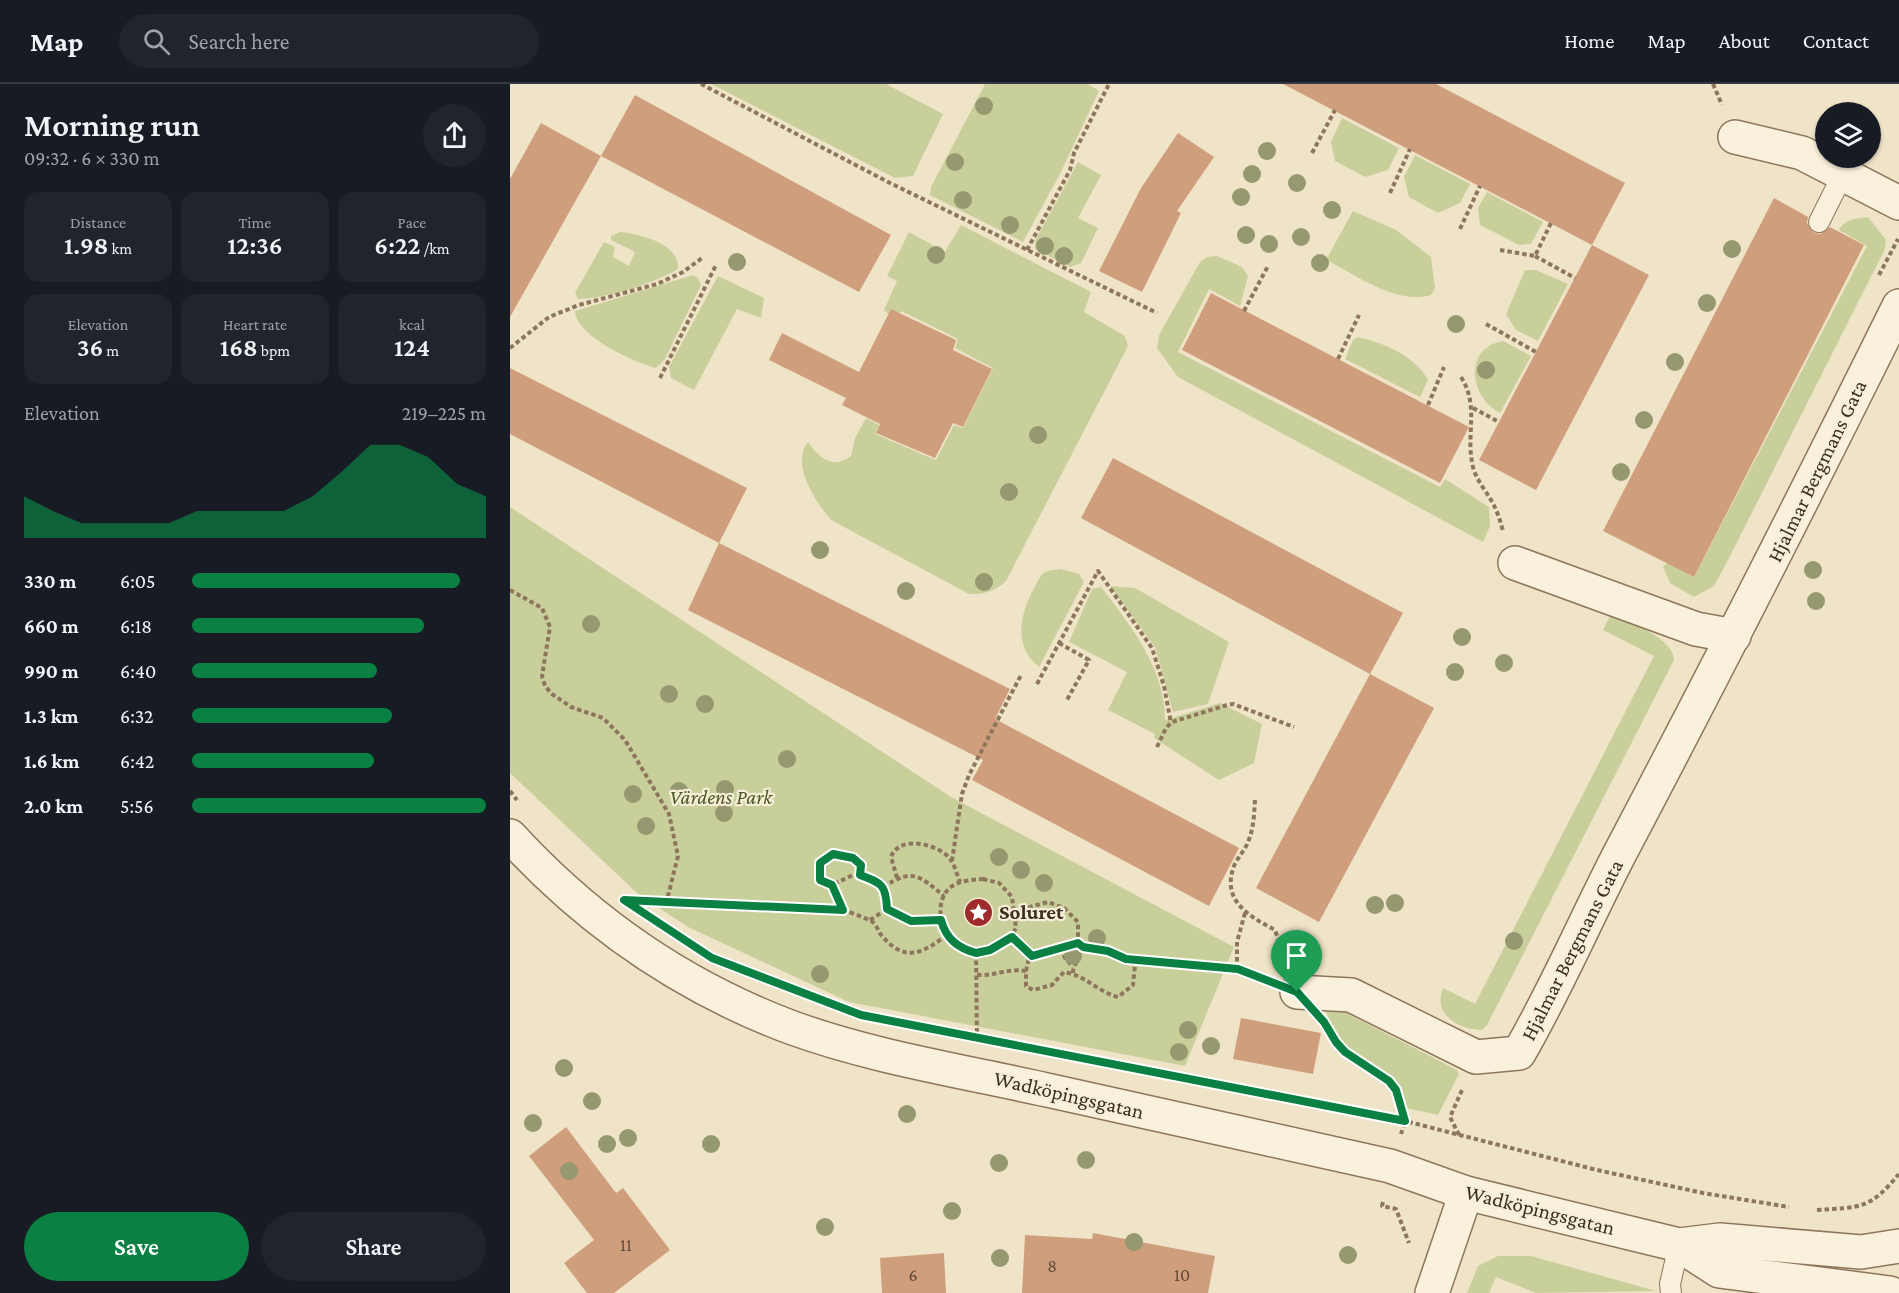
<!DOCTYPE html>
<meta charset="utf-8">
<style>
:root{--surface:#171b24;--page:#20242c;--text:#f1f3f6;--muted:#9ea1a6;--line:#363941;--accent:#0b8043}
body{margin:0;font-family:"Crimson Pro",serif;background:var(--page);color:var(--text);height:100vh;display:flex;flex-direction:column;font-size:22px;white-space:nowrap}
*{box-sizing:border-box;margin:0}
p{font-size:20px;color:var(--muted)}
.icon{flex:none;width:33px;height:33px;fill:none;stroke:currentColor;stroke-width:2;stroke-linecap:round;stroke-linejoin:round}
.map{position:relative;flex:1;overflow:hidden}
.sheet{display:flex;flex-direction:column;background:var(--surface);width:510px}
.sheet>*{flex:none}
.buttons{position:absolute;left:1305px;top:18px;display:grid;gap:12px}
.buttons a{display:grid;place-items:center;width:66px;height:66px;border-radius:50%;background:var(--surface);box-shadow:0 2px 4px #0004;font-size:30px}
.pin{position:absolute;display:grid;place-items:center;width:51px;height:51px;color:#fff;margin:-62px -26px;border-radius:50% 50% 50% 0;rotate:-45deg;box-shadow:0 0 6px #0007}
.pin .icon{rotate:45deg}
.round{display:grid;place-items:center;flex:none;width:63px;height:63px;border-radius:32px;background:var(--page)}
.summary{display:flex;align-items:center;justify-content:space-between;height:102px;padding:0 24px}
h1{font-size:33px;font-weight:600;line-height:45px}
.stats{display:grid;grid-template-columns:repeat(3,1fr);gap:9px;height:102px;padding:6px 24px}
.stats div{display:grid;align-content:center;border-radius:15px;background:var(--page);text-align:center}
.stats b{font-size:26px;font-weight:600}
.stats small{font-size:16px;font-weight:400}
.stats p{font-size:16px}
.chart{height:168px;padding:12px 24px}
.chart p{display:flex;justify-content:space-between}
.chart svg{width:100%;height:108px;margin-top:6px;fill:var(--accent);opacity:.7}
.button{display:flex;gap:12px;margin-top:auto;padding:12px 24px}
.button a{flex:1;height:69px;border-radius:36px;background:var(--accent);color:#fff;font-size:24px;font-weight:600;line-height:69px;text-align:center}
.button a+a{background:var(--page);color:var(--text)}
ul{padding:0 24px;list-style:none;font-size:20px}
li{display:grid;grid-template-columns:96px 72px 1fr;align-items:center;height:45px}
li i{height:15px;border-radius:8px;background:var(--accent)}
header{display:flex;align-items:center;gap:36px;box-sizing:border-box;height:84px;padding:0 30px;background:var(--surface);border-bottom:2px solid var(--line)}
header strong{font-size:28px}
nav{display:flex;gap:33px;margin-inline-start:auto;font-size:21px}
.search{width:420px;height:54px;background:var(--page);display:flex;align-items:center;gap:15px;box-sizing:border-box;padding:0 21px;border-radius:33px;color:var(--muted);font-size:22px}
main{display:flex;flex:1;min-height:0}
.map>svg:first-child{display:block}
.green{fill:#c9cf9b}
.building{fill:#cf9f7d}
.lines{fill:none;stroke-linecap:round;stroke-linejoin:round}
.service-casing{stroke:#8d765c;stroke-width:22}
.minor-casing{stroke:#8d765c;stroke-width:36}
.path{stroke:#8d765c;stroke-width:4;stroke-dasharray:4.5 3;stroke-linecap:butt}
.service{stroke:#faf1dc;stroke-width:20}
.minor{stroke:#faf1dc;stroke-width:33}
.tree{fill:#96986f}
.route-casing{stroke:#fff;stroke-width:12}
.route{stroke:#0b8043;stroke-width:8}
.labels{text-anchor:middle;stroke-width:4.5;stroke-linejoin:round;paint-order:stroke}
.number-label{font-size:18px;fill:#624a37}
.street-label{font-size:21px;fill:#3d2e20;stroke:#f7eed8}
.park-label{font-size:21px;font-style:italic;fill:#4d5a26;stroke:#f7eed8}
.poi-label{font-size:21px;font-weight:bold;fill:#3d2e20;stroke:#f7eed8;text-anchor:start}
</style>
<header>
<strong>Map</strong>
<div class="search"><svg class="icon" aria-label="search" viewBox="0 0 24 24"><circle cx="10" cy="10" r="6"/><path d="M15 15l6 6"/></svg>Search here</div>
<nav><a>Home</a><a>Map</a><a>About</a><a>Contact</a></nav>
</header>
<main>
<section class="sheet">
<div class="summary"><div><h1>Morning run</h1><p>09:32 · 6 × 330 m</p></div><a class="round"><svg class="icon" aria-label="share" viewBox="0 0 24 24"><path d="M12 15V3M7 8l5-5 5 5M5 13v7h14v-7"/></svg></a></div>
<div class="stats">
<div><p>Distance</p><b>1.98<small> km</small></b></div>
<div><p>Time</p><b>12:36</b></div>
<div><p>Pace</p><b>6:22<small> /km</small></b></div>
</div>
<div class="stats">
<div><p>Elevation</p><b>36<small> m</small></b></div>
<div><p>Heart rate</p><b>168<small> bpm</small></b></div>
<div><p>kcal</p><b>124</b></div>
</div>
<div class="chart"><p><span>Elevation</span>219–225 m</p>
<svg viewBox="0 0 160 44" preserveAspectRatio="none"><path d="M0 44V27L10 33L20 38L30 38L40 38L50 38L60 33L70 33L80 33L90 33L100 27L110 17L120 6L130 6L140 11L150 22L160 27V44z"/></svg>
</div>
<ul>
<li><b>330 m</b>6:05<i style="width:91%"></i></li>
<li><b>660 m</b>6:18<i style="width:79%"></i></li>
<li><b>990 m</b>6:40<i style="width:63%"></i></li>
<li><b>1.3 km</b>6:32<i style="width:68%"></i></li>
<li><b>1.6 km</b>6:42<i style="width:62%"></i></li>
<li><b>2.0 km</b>5:56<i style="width:100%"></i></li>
</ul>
<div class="button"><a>Save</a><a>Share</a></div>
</section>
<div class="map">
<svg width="1389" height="1209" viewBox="0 0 1389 1209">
<rect width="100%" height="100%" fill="#f0e4c8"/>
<!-- green -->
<g class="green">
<path d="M201,0H376L433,30L403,92L385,94Z"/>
<path d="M475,0H578L589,7L550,90L513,158L420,111L421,103Z"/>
<path d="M832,34L889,64L878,86L855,93L825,77L821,58Z"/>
<path d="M905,71L960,100L950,119L928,129L899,113L894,93Z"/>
<path d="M568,78L591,91L568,134L588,144L571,179L560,183L525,165V157Z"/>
<path d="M977,108L1033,138L1021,160L1009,161L970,141L968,124Z"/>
<path d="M843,127L886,146L921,173L925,204L921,211C885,221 847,191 816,176Z"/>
<path d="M1358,133L1376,156L1375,165L1216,480L1204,502L1184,513L1160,499L1153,483L1157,479L1184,493L1357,162L1329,146C1335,135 1346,134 1358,133Z"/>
<path d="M451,141L581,208L574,228L615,252L618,262L496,497C485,507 474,511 459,510L321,436C306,418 280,381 298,358C309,374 323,386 341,372L345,354L356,334L369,341L365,350L426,376L444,341L453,344L483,284L445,264L448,255L391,227L386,236L374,226L387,197L377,192L399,148L435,168Z"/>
<path d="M110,148C131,150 170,160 168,185C145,199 95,215 68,215L65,209L94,158L105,163L103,173L119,182L125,168L101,156V152Z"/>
<path d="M707,172L732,183L738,192L730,222L699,205L668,268L930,403L935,395L979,423L980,442L973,458L668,293L647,264L649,251L690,178L697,173Z"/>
<path d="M1015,186H1026L1058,200L1028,257L1006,246L996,230Z"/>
<path d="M183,191L188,194L191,201L155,275L146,284C123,278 66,252 65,227Z"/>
<path d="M208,192L254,214L251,234L227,225L184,306L161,294L159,283Z"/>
<path d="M848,253C874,259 905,272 918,296L910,313L835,275L843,256Z"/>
<path d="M993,257L1021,272L990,329C959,313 953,264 993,257Z"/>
<path d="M0,423L441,713L724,863L675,982L339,918L178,843L128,810L0,689Z"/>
<path d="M551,485L569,490L574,498L529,583C503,562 510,531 523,506C527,499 530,490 537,487C541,486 547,486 551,485Z"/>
<path d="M600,502L625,504L719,558L698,620L663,628L645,563Z"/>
<path d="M591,503C621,542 655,584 655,636L710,619L752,640L744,679L709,696L644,654L645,650L598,626L617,588L559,558L582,505Z"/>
<path d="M1101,530C1119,538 1164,554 1164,576L977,941L972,946C950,946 922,931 933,904L965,920L1144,572L1093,546Z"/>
<path d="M819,924H827L947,986L949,990L928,1031L896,1024C890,981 851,986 830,956C824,948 820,936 815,926Z"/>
<path d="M988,1172H1021L1146,1207L1026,1209L986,1193L979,1209H957L968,1182Z"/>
</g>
<!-- building -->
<g class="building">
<path d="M773,0H926L1115,99L1082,161Z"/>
<path d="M125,11L381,151L349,208L91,72Z"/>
<path d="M31,39L91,72L0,233V95Z"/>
<path d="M668,49L704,73L667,127L671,129L632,208L589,187L631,104Z"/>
<path d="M1264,114L1298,133L1297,139L1303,148L1310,150L1320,143L1354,161L1184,493L1093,447Z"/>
<path d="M1082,161L1139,191L1026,406L969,376Z"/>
<path d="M701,209L959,343L930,399L672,266Z"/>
<path d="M381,225L446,256L443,266L482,285L453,343L443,339L425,374L366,349L370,340L332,321L336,314L259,276L272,249L349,288Z"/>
<path d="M0,284L237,404L209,459L0,350Z"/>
<path d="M603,374L893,529L860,590L571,434Z"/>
<path d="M209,459L500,605L485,635L729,764L699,822L462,696L473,676L178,526Z"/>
<path d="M860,590L924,624L809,838L746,804Z"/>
<path d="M731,934L811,949L803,990L723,975Z"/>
<path d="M56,1043L106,1109L113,1104L160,1166L104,1209H77L54,1179L84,1156L19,1072Z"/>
<path d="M583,1149L705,1172L698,1209H512L515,1151L582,1155Z"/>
<path d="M434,1169L436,1209H372L370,1174Z"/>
</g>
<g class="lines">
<defs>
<g id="service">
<path d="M1309,138L1333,90"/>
<path d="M1161,1209L1160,1200L1169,1161"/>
</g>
<g id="minor">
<path d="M1225,53L1292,69L1389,119"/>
<path d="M1005,479L1186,545L1224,552"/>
<path d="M0,752C78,837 171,902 280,943C362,973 452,987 537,1006C651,1031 766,1057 880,1082L956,1109L1169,1161L1209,1187L1380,1209"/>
<path d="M787,908L841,911L966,973L1009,969C1046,905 1075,837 1109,771C1205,589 1298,406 1389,222"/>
<path d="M1169,1161L1210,1156L1351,1168L1389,1162"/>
<path d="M922,1209L956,1109"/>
</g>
</defs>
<!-- service casing -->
<use href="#service" class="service-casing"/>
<!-- minor casing -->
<use href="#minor" class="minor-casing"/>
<!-- path -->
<g class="path">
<path d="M191,0L380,99L647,229"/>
<path d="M1203,0L1212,21"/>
<path d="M802,69L825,26"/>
<path d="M880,109L900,65"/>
<path d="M950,145L970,102"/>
<path d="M517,166L560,86L564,69L599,0"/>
<path d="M990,166L1025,172L1041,139"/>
<path d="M1025,172L1065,194"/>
<path d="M1369,191L1388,155"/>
<path d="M734,227L758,182"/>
<path d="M976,240L1026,268"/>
<path d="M0,264L39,233L69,221L147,200L173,188L192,174"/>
<path d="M828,275L849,231"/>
<path d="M951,293C970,323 955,350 963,383C966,395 975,406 981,416C987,426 990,436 993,447"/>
<path d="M150,294L206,181"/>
<path d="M918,321L934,283"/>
<path d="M963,324L989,338"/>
<path d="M0,506L32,524L40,543L32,592L35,602L42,610L61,623L93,634L115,656L159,730L168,772L157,816"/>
<path d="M549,559L579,576L557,616"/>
<path d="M527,600L588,487L642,564L654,602L661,639"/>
<path d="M647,663L656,644L662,638L717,621L723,620L784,643"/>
<path d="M0,707L7,716"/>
<path d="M745,716C744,730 744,744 738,758C735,766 728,773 724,782C711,817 739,832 765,846L775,876"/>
<path d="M442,777L452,710L459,691L511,591"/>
<path d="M387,794L381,773C389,750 430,760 441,776C445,782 447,791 450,798"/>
<path d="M473,795L489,799L502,813L506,844L499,856L466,869C457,867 447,863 441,856C429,842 425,815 441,803C450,796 463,796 473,795Z"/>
<path d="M322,801L310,796V779L323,770L343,774L351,781L350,791"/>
<path d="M373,803C404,784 408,791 434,812"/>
<path d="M123,816L335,826C343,830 354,833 361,837C367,840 368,848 372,852C396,880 414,868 437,851"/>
<path d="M333,826L322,801L343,791C368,793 376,801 377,825"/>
<path d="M360,836L377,825L395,832L401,838L431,836"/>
<path d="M502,853L522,872"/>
<path d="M551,864L555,874L563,883"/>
<path d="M466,869L467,954"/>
<path d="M618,875L727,885L755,896"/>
<path d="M727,885V858L735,829"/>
<path d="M516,887L519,874L525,870L568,859"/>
<path d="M563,889C563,879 572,874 573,863"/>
<path d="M467,891C484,892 499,884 516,887V902L523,906L542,901L554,888C575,891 588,908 608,913L623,901L625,881L612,872L573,863L568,859V838L554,824L538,818L520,823L505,833"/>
<path d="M818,944L835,967L879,997L886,1006L895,1037L891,1050"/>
<path d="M611,983L895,1037L1087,1086L1193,1109L1279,1123"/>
<path d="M949,1051L940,1033L952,1006"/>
<path d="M873,1118L872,1122L886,1125L899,1159"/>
<path d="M1307,1126C1351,1123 1359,1126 1389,1090"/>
</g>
<!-- service -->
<use href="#service" class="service"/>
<!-- minor -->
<use href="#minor" class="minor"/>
</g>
<!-- trees -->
<g class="tree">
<circle cx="474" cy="22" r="9"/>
<circle cx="757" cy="67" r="9"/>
<circle cx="445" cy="78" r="9"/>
<circle cx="742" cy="90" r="9"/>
<circle cx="787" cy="99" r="9"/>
<circle cx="731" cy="113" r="9"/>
<circle cx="453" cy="116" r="9"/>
<circle cx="822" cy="126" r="9"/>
<circle cx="500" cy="141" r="9"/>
<circle cx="736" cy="151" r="9"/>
<circle cx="791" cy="153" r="9"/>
<circle cx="759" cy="160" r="9"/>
<circle cx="535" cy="162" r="9"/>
<circle cx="1222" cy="165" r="9"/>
<circle cx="426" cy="171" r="9"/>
<circle cx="554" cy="172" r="9"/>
<circle cx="227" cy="178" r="9"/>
<circle cx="810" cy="179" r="9"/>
<circle cx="1197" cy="219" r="9"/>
<circle cx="946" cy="240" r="9"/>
<circle cx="1165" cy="278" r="9"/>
<circle cx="976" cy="286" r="9"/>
<circle cx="1134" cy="336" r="9"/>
<circle cx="528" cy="351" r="9"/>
<circle cx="1111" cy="388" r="9"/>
<circle cx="499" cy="408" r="9"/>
<circle cx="310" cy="466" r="9"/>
<circle cx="1303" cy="486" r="9"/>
<circle cx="474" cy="498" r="9"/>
<circle cx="396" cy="507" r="9"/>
<circle cx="1306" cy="517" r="9"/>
<circle cx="81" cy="540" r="9"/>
<circle cx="952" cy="553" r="9"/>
<circle cx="994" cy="579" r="9"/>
<circle cx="945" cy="588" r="9"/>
<circle cx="159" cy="610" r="9"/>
<circle cx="195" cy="620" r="9"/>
<circle cx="277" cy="675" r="9"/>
<circle cx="215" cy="705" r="9"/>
<circle cx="169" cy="707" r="9"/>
<circle cx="123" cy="710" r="9"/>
<circle cx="214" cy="729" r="9"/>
<circle cx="136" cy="742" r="9"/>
<circle cx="489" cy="773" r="9"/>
<circle cx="511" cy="786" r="9"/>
<circle cx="534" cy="799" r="9"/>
<circle cx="885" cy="819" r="9"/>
<circle cx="865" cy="821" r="9"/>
<circle cx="587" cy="854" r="9"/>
<circle cx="1004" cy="857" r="9"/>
<circle cx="563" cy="872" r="9"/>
<circle cx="310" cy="890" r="9"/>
<circle cx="678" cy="946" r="9"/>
<circle cx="701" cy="962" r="9"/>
<circle cx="669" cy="968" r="9"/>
<circle cx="54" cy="984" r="9"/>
<circle cx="82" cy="1017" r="9"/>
<circle cx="397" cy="1030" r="9"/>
<circle cx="23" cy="1039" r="9"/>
<circle cx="118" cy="1054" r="9"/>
<circle cx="97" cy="1060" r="9"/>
<circle cx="201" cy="1060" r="9"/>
<circle cx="576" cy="1076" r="9"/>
<circle cx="489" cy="1079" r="9"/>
<circle cx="59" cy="1087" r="9"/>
<circle cx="442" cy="1127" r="9"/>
<circle cx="315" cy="1143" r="9"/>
<circle cx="624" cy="1158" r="9"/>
<circle cx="838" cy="1171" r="9"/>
<circle cx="490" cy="1174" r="9"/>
</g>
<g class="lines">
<defs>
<path id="route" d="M323,770L343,774L351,781L350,791C372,799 376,801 377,825L401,837L431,836C436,855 448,864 466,869L480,866L502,853L522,872L568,859L573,863L598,867L616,875L728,885L787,908L814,938L826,958L835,968L879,997L886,1006L895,1037L351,931L202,874L114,816L333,826L322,801L310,796V779Z"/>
</defs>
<!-- route casing -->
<use href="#route" class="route-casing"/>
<!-- route -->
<use href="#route" class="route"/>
</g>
<!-- icons -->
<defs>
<symbol id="sight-disc" viewBox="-11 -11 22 22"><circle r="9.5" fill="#9e2a2b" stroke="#f7eed8"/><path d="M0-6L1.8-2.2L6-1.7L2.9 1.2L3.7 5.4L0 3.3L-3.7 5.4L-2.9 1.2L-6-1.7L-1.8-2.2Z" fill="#fff"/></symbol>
</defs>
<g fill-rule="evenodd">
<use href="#sight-disc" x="452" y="812" width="33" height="33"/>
</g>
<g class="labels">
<!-- number labels -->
<g class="number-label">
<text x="116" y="1167">11</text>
<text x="542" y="1188">8</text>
<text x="403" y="1197">6</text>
<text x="672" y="1197">10</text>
</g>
<!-- street labels -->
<g class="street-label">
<text transform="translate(1307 387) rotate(-64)" y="7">Hjalmar Bergmans Gata</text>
<text transform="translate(1062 866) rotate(-63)" y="7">Hjalmar Bergmans Gata</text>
<text transform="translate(559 1011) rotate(13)" y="7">Wadköpingsgatan</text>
<text transform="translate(1030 1126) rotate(14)" y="7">Wadköpingsgatan</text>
</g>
<!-- park labels -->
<g class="park-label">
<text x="211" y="720">Värdens Park</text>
</g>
<!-- poi labels -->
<g class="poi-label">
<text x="489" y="835">Soluret</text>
</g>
</g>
</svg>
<div class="buttons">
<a><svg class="icon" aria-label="layers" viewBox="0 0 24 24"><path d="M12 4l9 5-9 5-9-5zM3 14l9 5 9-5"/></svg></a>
</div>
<div class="pin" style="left:787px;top:908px;background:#1e9e55"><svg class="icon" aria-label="arrive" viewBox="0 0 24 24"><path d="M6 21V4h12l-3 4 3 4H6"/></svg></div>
</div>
</main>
